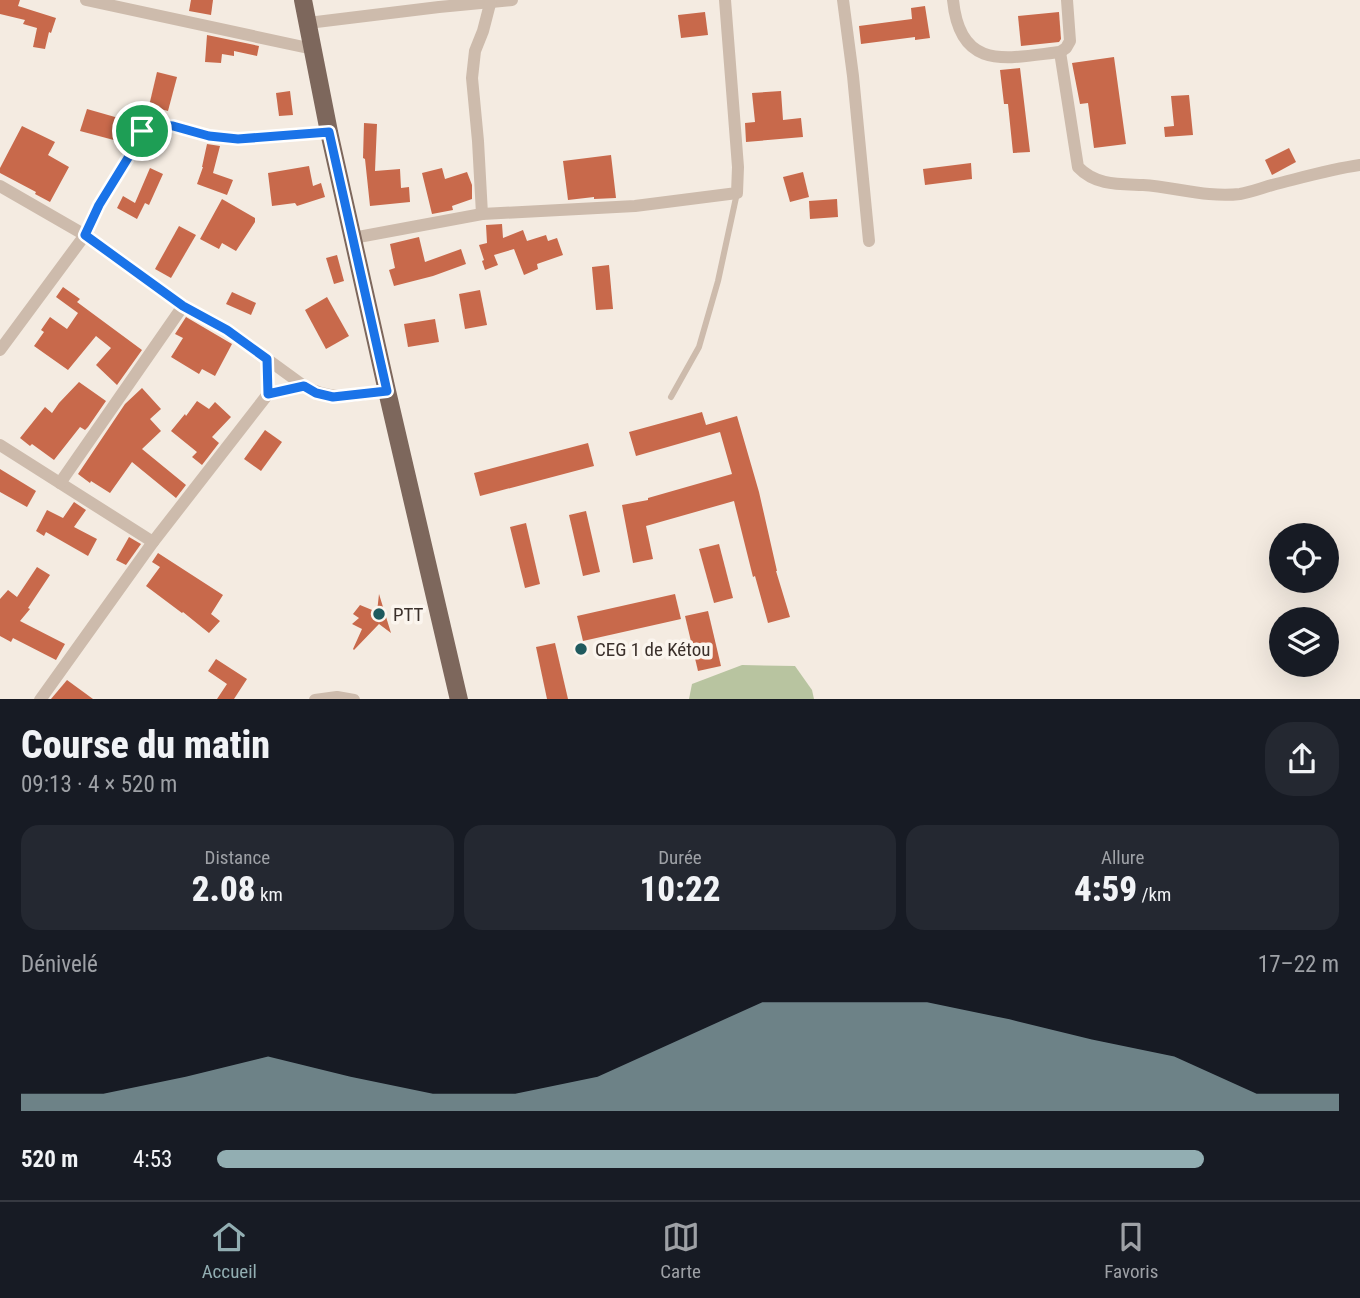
<!DOCTYPE html>
<html lang="fr">
<meta charset="utf-8">
<style>
:root{--surface:#171b24;--page:#242831;--text:#f1f3f6;--muted:#9ea1a6;--line:#363941;--accent:#92aeb2}
body{margin:0;font-family:"Roboto Condensed",sans-serif;background:var(--page);color:var(--text);height:100vh;display:flex;flex-direction:column;font-size:26px;white-space:nowrap}
*{box-sizing:border-box;margin:0}
p{font-size:23px;color:var(--muted)}
.icon{flex:none;width:38px;height:38px;fill:none;stroke:currentColor;stroke-width:2;stroke-linecap:round;stroke-linejoin:round}
.map{position:relative;height:699px;overflow:hidden}
.panel{display:flex;flex-direction:column;background:var(--surface);flex:1}
.panel>*{flex:none}
.buttons{position:absolute;left:1269px;top:523px;display:grid;gap:14px}
.buttons a{display:grid;place-items:center;width:70px;height:70px;border-radius:50%;background:var(--surface);box-shadow:0 7px 28px #0002;font-size:35px}
.pin{position:absolute;display:grid;place-items:center;width:60px;height:60px;color:#fff;margin:-30px;border:4px solid #fff;border-radius:50%;box-shadow:0 2px 7px #0007}
.round{display:grid;place-items:center;flex:none;width:74px;height:74px;border-radius:28px;background:var(--page)}
.overview{display:flex;align-items:center;justify-content:space-between;height:119px;padding:0 21px}
h1{font-size:38px;font-weight:800;line-height:52px}
.figures{display:grid;grid-template-columns:repeat(3,1fr);gap:10px;height:119px;padding:7px 21px}
.figures div{display:grid;align-content:center;border-radius:18px;background:var(--page);text-align:center}
.figures b{font-size:35px;font-weight:800}
.figures small{font-size:19px;font-weight:400}
.figures p{font-size:19px}
.chart{height:196px;padding:14px 21px}
.chart p{display:flex;justify-content:space-between}
.chart svg{width:100%;height:126px;margin-top:7px;fill:var(--accent);opacity:.7}
ul{padding:0 21px;list-style:none;font-size:23px}
li{display:grid;grid-template-columns:112px 84px 1fr;align-items:center;height:52px}
li i{height:18px;border-radius:9px;background:var(--accent)}
.menu{display:flex;justify-content:space-around;align-items:center;height:98px;border-top:2px solid var(--line);background:var(--surface);font-size:19px;color:var(--muted)}
.menu a{display:grid;justify-items:center;gap:4px}
.menu .current{color:var(--accent)}
.map>svg:first-child{display:block}
.green{fill:#b8c4a0}
.building{fill:#c8694b}
.lines{fill:none;stroke-linecap:round;stroke-linejoin:round}
.service{stroke:#cdbbac;stroke-width:6}
.minor{stroke:#cdbbac;stroke-width:12}
.primary{stroke:#7d675c;stroke-width:18}
.route-casing{stroke:#fff;stroke-width:14}
.route{stroke:#1a73e8;stroke-width:9}
.poi-dot{fill:#1f5a5e;stroke:#fbf5ee;stroke-width:2.5}
.labels{text-anchor:middle;stroke-width:7;stroke-linejoin:round;paint-order:stroke}
.poi-label{font-size:19px;fill:#3b302b;stroke:#fbf5ee;text-anchor:start}
</style>
<div class="map">
<svg width="1360" height="700" viewBox="0 0 1360 700">
<rect width="100%" height="100%" fill="#f4ebe1"/>
<!-- green -->
<path class="green" d="M742,665L795,666L812,690L814,699H689L692,684Z"/>
<!-- building -->
<g class="building">
<path d="M0,0H20L18,6L56,18L51,33L49,32L45,49L33,47L37,28L23,24L25,20L0,14Z"/>
<path d="M191,0H213L211,15L189,11Z"/>
<path d="M925,6L930,38L915,40V37L861,44L859,26L912,19L911,8Z"/>
<path d="M705,12L708,35L681,38L678,15Z"/>
<path d="M1059,12L1061,39L1059,42L1021,46L1018,16Z"/>
<path d="M207,35L259,46L257,56L234,51V56L222,54L221,63L205,62Z"/>
<path d="M1114,57L1126,144L1094,148L1088,103L1080,104L1072,63Z"/>
<path d="M1020,68L1030,152L1013,153L1008,104H1004L1000,70Z"/>
<path d="M157,72L177,77L168,111L149,106Z"/>
<path d="M290,91L293,115L279,116L276,93Z"/>
<path d="M781,91L783,120L801,118L803,137L746,142L745,123L755,122L752,93Z"/>
<path d="M1189,95L1193,135L1165,137L1164,127L1174,126L1171,96Z"/>
<path d="M87,109L136,123L125,143L80,131Z"/>
<path d="M364,123L377,124L375,171L400,169L401,188L409,187L410,202L370,206L365,159L363,158Z"/>
<path d="M22,126L55,142L48,155L69,167L50,202L35,194L36,192L0,173V168Z"/>
<path d="M207,144L220,146L213,173L233,180L227,195L197,184L203,167H202Z"/>
<path d="M1289,148L1296,162L1272,175L1265,160Z"/>
<path d="M611,155L616,198L594,199V197L568,200L563,161Z"/>
<path d="M971,163L972,179L925,185L923,169Z"/>
<path d="M309,166L313,186L321,183L325,197L297,206L295,203L272,206L268,173Z"/>
<path d="M150,168L163,174L149,205L145,203L137,219L117,208L123,196L135,203Z"/>
<path d="M442,168L445,179L467,172L472,185V199L452,206L453,210L432,214L422,173Z"/>
<path d="M803,172L809,197L790,202L783,177Z"/>
<path d="M222,199L255,218V222L236,251L222,243L219,249L200,239Z"/>
<path d="M837,199L838,217L810,219L809,201Z"/>
<path d="M502,224L503,238L523,230L527,241L546,235L548,241L557,238L563,255L537,264L538,269L524,275L514,249L494,255L498,265L485,270L482,261L484,260L479,245L487,243L486,225Z"/>
<path d="M179,226L196,235L171,278L155,269Z"/>
<path d="M419,237L425,262L461,249L466,264L433,276L394,286L389,270L395,268L390,244Z"/>
<path d="M337,255L344,281L334,284L326,258Z"/>
<path d="M609,265L613,309L596,310L592,267Z"/>
<path d="M63,287L80,299L77,302L142,350L117,385L96,365L111,348L96,336L68,370L34,346L44,332L41,330L50,317L67,329L78,313L56,297Z"/>
<path d="M480,290L487,325L465,329L459,294Z"/>
<path d="M232,292L256,303L251,315L226,304Z"/>
<path d="M327,297L349,336L326,349L305,310Z"/>
<path d="M186,317L232,344L215,376L202,369L199,374L171,357L183,338L175,334Z"/>
<path d="M435,319L439,342L408,347L404,324Z"/>
<path d="M79,382L106,401L88,427L85,430L80,427L54,460L32,444L30,446L20,438L45,407L52,413L59,403Z"/>
<path d="M142,388L161,409L150,419L161,431L142,449L186,485L176,498L132,462L110,493L91,481L90,483L78,474L125,404Z"/>
<path d="M197,401L209,409L215,402L231,417L212,437L219,443L202,465L192,457L197,452L171,431L185,414L186,416Z"/>
<path d="M702,412L706,425L737,416L759,492L777,571H776L790,617L768,623L755,576L753,577L734,501L646,526L653,559L633,563L622,505L648,500V498L732,474L720,432L636,456L629,432Z"/>
<path d="M265,430L282,442L261,471L244,459Z"/>
<path d="M588,443L594,466L480,496L474,473Z"/>
<path d="M0,469L36,491L27,507L0,492Z"/>
<path d="M74,502L86,510L74,527L97,539L88,556L46,532L44,536L36,531L47,510L63,518Z"/>
<path d="M586,511L600,572L583,576L569,515Z"/>
<path d="M526,523L540,584L525,588L510,527Z"/>
<path d="M129,537L141,544L126,565L116,560Z"/>
<path d="M719,544L733,598L714,603L699,549Z"/>
<path d="M158,553L223,595L211,614L220,621L209,633L183,612L182,613L146,586L160,567L152,562Z"/>
<path d="M37,567L50,575L28,608L30,609L20,621L65,644L56,660L13,638L11,642L0,636V599L8,590L17,597Z"/>
<path d="M379,594L391,633L379,624L354,650L353,649L362,629L352,624L359,618L353,614L360,605L377,612Z"/>
<path d="M675,594L681,619L583,641L577,616Z"/>
<path d="M708,611L721,666L698,671L685,616Z"/>
<path d="M555,643L568,699H547L536,647Z"/>
<path d="M216,659L247,679L234,699H217L227,684L208,671Z"/>
<path d="M67,680L93,699H51Z"/>
</g>
<g class="lines">
<!-- service -->
<path class="service" d="M671,397L699,347L718,281L737,193"/>
<!-- minor -->
<g class="minor">
<path d="M86,0L313,49"/>
<path d="M843,0L853,76L869,241"/>
<path d="M953,0C960,72 1007,58 1060,52L1066,48L1070,41L1067,0"/>
<path d="M308,23L439,7L512,0"/>
<path d="M1060,52L1078,167C1096,186 1120,184 1143,185C1175,187 1207,198 1240,194C1252,192 1264,187 1276,184C1304,177 1332,169 1360,165"/>
<path d="M0,186L85,235L183,306L227,330L304,386C334,402 355,395 387,391"/>
<path d="M482,214L478,141L472,78L475,51L483,31L491,0"/>
<path d="M353,238L482,214L635,206L737,193L738,167L725,0"/>
<path d="M0,350L85,235L99,205L131,153L136,139L142,131L151,127L161,125L173,126L210,136L238,139L329,132"/>
<path d="M267,359L268,394"/>
<path d="M0,445L153,542"/>
<path d="M60,483L183,306"/>
<path d="M40,700L153,542L268,394L304,386"/>
<path d="M315,700L337,697L354,700"/>
</g>
<!-- primary -->
<path class="primary" d="M303,0L329,132L387,391L459,700"/>
</g>
<g class="lines">
<defs>
<path id="route" d="M161,125L173,126L209,136L238,139L329,132L387,391L333,397L316,393L304,386L268,394L267,359L227,330L183,306L85,235L99,205L131,153L136,139L142,131L151,127Z"/>
</defs>
<!-- route casing -->
<use href="#route" class="route-casing"/>
<!-- route -->
<use href="#route" class="route"/>
</g>
<!-- markers -->
<g class="poi-dot">
<circle cx="379" cy="614" r="7"/>
<circle cx="581" cy="649" r="7"/>
</g>
<g class="labels">
<!-- poi labels -->
<g class="poi-label">
<text x="393" y="621">PTT</text>
<text x="595" y="656">CEG 1 de Kétou</text>
</g>
</g>
</svg>
<div class="buttons">
<a><svg class="icon" aria-label="locate" viewBox="0 0 24 24"><circle cx="12" cy="12" r="6"/><path d="M12 2v4M12 18v4M2 12h4M18 12h4"/></svg></a>
<a><svg class="icon" aria-label="layers" viewBox="0 0 24 24"><path d="M12 4l9 5-9 5-9-5zM3 14l9 5 9-5"/></svg></a>
</div>
<div class="pin" style="left:142px;top:131px;background:#1e9e55"><svg class="icon" aria-label="arrive" viewBox="0 0 24 24"><path d="M6 21V4h12l-3 4 3 4H6"/></svg></div>
</div>
<section class="panel">
<div class="overview"><div><h1>Course du matin</h1><p>09:13 · 4 × 520 m</p></div><a class="round"><svg class="icon" aria-label="share" viewBox="0 0 24 24"><path d="M12 15V3M7 8l5-5 5 5M5 13v7h14v-7"/></svg></a></div>
<div class="figures">
<div><p>Distance</p><b>2.08<small> km</small></b></div>
<div><p>Durée</p><b>10:22</b></div>
<div><p>Allure</p><b>4:59<small> /km</small></b></div>
</div>
<div class="chart"><p><span>Dénivelé</span>17–22 m</p>
<svg viewBox="0 0 160 44" preserveAspectRatio="none"><path d="M0 44V38L10 38L20 32L30 25L40 32L50 38L60 38L70 32L80 19L90 6L100 6L110 6L120 12L130 19L140 25L150 38L160 38V44z"/></svg>
</div>
<ul>
<li><b>520 m</b>4:53<i style="width:88%"></i></li>
</ul>
</section>
<nav class="menu">
<a class="current"><svg class="icon" aria-label="home" viewBox="0 0 24 24"><path d="M3 11l9-7 9 7M6 9v11h12V9"/></svg>Accueil</a>
<a><svg class="icon" aria-label="map" viewBox="0 0 24 24"><path d="M3 6l6-2 6 2 6-2v14l-6 2-6-2-6 2zM9 4v14M15 6v14"/></svg>Carte</a>
<a><svg class="icon" aria-label="saved" viewBox="0 0 24 24"><path d="M7 4h10v16l-5-4-5 4z"/></svg>Favoris</a>
</nav>
